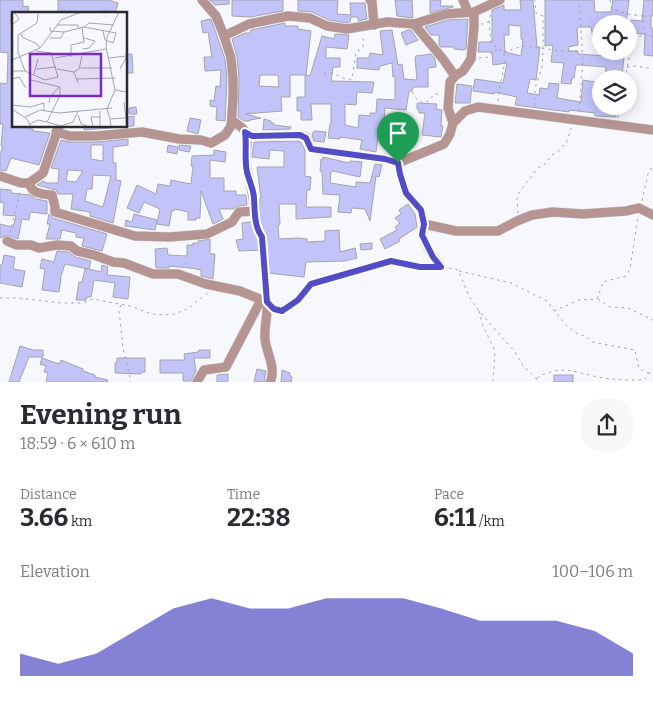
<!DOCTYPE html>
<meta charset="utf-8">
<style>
:root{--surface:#fff;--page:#f7f7f7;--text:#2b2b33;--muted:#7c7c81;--accent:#524dc4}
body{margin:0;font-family:Bitter,serif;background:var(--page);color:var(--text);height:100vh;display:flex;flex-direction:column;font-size:19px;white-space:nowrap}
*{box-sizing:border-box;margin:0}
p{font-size:16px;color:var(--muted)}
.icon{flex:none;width:28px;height:28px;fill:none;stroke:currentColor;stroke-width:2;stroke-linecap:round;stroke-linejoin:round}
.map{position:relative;height:382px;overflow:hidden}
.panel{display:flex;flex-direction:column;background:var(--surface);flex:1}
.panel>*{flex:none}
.controls{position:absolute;left:592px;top:15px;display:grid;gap:10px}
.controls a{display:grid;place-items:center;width:45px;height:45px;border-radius:50%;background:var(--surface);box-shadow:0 2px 12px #0003;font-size:25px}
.pin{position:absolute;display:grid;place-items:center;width:42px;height:42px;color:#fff;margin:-51px -21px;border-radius:50% 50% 50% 0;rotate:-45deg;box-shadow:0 0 5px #0007}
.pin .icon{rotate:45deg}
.round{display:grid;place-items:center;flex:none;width:52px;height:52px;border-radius:20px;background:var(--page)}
.headline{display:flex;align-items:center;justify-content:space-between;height:85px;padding:0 20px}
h1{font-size:28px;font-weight:700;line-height:38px}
.stats{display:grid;grid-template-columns:repeat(3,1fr);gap:8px;height:85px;padding:5px 20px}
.stats div{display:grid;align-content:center}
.stats b{font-size:25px;font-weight:700}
.stats small{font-size:14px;font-weight:400}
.stats p{font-size:14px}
.chart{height:140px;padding:10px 20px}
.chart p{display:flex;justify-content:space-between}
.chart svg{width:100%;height:90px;margin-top:5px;fill:var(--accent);opacity:.7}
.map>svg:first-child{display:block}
.building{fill:#c2c4f9;stroke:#a4a4ac;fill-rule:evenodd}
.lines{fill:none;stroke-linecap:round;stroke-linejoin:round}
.minor-casing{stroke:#d2d3d9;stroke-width:10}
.path{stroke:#a3a4a8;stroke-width:1;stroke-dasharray:2.5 4;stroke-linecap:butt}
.minor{stroke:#b69491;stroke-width:9}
.route-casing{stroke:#fff;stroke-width:10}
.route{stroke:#524dc4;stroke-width:6}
.inset-road{fill:none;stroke:#a5a6ab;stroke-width:1}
.view{fill:#7b2cbf;fill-opacity:0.15;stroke:#7b2cbf;stroke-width:2.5}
.inset-edge{fill:none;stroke:#2b2b2e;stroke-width:2.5}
</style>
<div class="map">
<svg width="653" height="382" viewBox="0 0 653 382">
<rect width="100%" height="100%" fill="#f7f8fe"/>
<!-- building -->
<g class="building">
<path d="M0,0H23V7L28,6L29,14H11L10,24L14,25L11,40H14V103L11,121L14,122V126H30V129H33V131L50,133L39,165L11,158L6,171L0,170V155L3,146H1L3,124H0V83L7,84L8,53L0,52Z"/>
<path d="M58,0H108L118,3L115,13L103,10V14H58Z"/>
<path d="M210,0H229V4L215,5Z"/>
<path d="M232,0H283V11L250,17L232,16Z"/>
<path d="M298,0H338L337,14L351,15L350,3H365L367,19L358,21V17H351L350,22L347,23L329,20L312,12L298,11Z"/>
<path d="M395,0H412L413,18L397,16Z"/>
<path d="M430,0H441L440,6H453V7L430,13Z"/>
<path d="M520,0H533L537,47H540L536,80L530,79L527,93L539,95L540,88L548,89L549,83L559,84L557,98L581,102L583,80L601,83L599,103H601V106H606L605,110L616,111V117L595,116V113L569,110V112L515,105L517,97L494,92V94L473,91L475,79L503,83L507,63L493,65L492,52H478L479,42H492V10L504,5V10H521ZM509,25L521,26V39L523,40L521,56L505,52L504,35H509Z"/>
<path d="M545,0H594L595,12H611L613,0H629L626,24H601V41L594,43L591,27H577L578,45L568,47L569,51H578V54L607,56V51H617V56H624L622,79H605L606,67L581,65H576L574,78H572L571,84L561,83L564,63L551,62L553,45L545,46Z"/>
<path d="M644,0H653V15H651V28H653V56L644,55L645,34L631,33V20L642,21Z"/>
<path d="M211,19L225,59L227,79L225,121L216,120L217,107L210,106V100L214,101L216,86L220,87L221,70L205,71L204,57H212L208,32L203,33L201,21Z"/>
<path d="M468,19L466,49L463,50L454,49V47H441L439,45V35H431L425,27L447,20Z"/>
<path d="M285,23V26H298V29L311,31L306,75L310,76L322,36L334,39L335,34L349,35L347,49L326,47V58H340V67H333L331,81L374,82L372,93L357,92L356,105L345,104V125L358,128L359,115L370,116V113H376L377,99L395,100V76L393,77L392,63L380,66L379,70L357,68V58H369L370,53L383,55L380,31L392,30L398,65L402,64L404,79L417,80L415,58L416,56L431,54L435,59L436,67L428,68V87H413L412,91H409L406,110L385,108L384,125H380L376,152L360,149L362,140L340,137V139L328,138L330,124H331V104H311L312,120H301V111H297V97H305V75H290V97H281L282,111L245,114L261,118L250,120V121H244L238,117L239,78L237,57L232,39L245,33H250L251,30ZM260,75H278L279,87L259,86Z"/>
<path d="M408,30H411L418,40L406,45L401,33Z"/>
<path d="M126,54H132L133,73H126Z"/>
<path d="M457,84L472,86L470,103H455Z"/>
<path d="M417,103L437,104L436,109L442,110L441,126H443L441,137L422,135L425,113H419V109H417Z"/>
<path d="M136,107L137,114H129V108Z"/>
<path d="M134,116V126L84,130V126H126V117Z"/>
<path d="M190,118L201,120L198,134L187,131Z"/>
<path d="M264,119L271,121V123H274V125L291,127L290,129L263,130Z"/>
<path d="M314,131L326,132L324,142L314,141L312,134Z"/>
<path d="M128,139V145L113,147V163H116V180L121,181L113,223L90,216V212L71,209L73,194H58L56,190L37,185L43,181L47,183H58L59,169L51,168L61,140L70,142H96ZM91,145H103V161L91,159ZM68,170L83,171L76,182L66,181ZM93,175L111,176L103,207L85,201L87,189H92Z"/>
<path d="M299,141L301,142L305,150V176L311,177L310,190H307L306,207H331V217L296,219V204H279L280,224L278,226L279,239L299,238L307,239V242L325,241V231L339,230L340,252L355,248L357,258L345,261L306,262L304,277L268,273L269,260H265L264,250L239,251L236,240L243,239L242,223L259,221L260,198H261L257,167H284V151L270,150L269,159L252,157L254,142Z"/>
<path d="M168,145L178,147L177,154L167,152Z"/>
<path d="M179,145L191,146L189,152L179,150Z"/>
<path d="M214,150L226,152L225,162L210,160V178H224V191H236V195H246L247,205L238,206L233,209H219L223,219L213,224L201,191L200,218H196V220H188V212L175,209L174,211L172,210L169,226L157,224L160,209L144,202L139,213L127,208L137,185L156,194L158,184L170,186L171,180L191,184L193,166H191L192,156L214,155Z"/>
<path d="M323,157L349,163L350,161L362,162L360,177L333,171L331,172L330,183L356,187V182L370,183L375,164L382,165L379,177L376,176L370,221L365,209L352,208L351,213L338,212L340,195L323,194L322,172L320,171L321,159L323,160Z"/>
<path d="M0,189L11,190V193L30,195L36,199L47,201V214L30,212L29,220L22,219L18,239L7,235L0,238V224L13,227L16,216L3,215L4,203L0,202Z"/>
<path d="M408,204L415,214L417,227L399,239L400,241L385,249L380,239L397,230L395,227L400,223L395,218L401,214L399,210Z"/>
<path d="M49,214L53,218L107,234L102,251L82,246L84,238L76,237V233L62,230L60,239H46L50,224H47Z"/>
<path d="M134,214L157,220L155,230L125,226L126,220L132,222Z"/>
<path d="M210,239V254H215L213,279L201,276V270L190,268L169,266V268H156L155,249L167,248L168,255L187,256V245H193V243H198V241Z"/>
<path d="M372,243V249L361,250L360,244Z"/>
<path d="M57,251L69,252L75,257L91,261L89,269L101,272L102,265L108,267L107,275L130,277L128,299L113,297L115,283L94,280L91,297H87L86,300H76L79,282H82L85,269H88L65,264L60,279H61L59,292L42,290L45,269L40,268L42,259L54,262Z"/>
<path d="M4,255L15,257L13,269L25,271L22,287L0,283V265H2Z"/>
<path d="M20,346L33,350H43V357H29L19,382H9Z"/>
<path d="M199,350H210V358H194L196,371L191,381H183V373H160V360H185L184,354L198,352Z"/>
<path d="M42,358L59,364L61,360L83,369V371L95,375V377L108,380L107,382H46L48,373L44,372L46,366L40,364Z"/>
<path d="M117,358H145V372H141V374L115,373V363H117Z"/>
<path d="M257,369L266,371L264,382H254Z"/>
<path d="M282,370L290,373V376L292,377L291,382H281Z"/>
<path d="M228,374V382H217V375Z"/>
<rect x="554" y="375" width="19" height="7"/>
</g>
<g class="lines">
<defs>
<g id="minor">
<path d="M370,0L372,2L374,25"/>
<path d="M463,0L468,12"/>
<path d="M414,24L443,59L455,76"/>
<path d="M224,36L249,24L288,16L310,18L327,26L347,29L387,22L414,24L446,14L474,12L500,0"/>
<path d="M453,123L465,111L478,107L653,130"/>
<path d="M56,132L70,136H96L142,132L179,139L201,140L211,143L225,135L231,126L233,99V79L231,58L224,36L216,16L202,0"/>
<path d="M245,132L252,136L300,135L306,137L311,149L385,159L398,163"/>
<path d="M0,176L21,183H29C32,194 42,194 52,195L55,207V212L135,236L170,237L207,234L232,222L239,212L254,211C255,193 247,178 246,161C245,151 250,140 244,130C241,126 235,123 232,120"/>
<path d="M29,183L43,173L59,126"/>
<path d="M424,224L456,231H498L517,221L532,215L553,212L583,214L626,211L639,208L653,215"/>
<path d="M7,241L16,245H31L39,248L57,245L71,246L77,251L94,255L113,262L124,263L153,274H178L206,284L240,291L267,302C268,315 264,327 265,339C266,352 277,369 270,382"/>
<path d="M441,267L430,252L422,235L424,224L421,210L406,193L400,174L398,163L444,144L450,134L453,123L448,108L450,82L455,76L463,71L471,59L474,27V12"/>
<path d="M197,382L204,370L226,367L261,300"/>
</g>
</defs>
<!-- minor casing -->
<use href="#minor" class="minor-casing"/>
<!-- path -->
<g class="path">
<path d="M610,0L612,9L627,14L643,16L645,34L653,37"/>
<path d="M644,16H653"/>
<path d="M489,21L491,43L504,53C506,71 498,85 498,102"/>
<path d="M481,24H485L489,21L491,14"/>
<path d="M504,52L523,46L563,51H581"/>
<path d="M479,58L489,57L492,52L498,49"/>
<path d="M627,67L636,66L653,69"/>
<path d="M324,74C334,69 341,81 352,79L356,52C366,48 363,43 363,34"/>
<path d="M625,79L630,53V37L632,36H645"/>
<path d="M412,92L418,101L424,103L430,100L434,94H440"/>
<path d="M535,106V88L542,68L543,51V16L536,13L535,0"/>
<path d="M579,111L583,61L579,0"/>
<path d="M618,118L619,106"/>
<path d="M642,201L648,174L653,166"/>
<path d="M518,213L517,197L520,191L538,168L544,165L552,155L560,150L567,141L571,128"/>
<path d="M255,219L258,232L262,237L266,293"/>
<path d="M10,233L20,191"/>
<path d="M449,268L458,270L469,296L478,310L515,352L523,366L536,378L537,382"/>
<path d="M459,271L511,283L547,301L565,324L576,333L587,337L592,342L635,350L639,369L653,375"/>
<path d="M0,298H18L61,303H81L93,299L130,306L152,314L165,315L175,314L189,308L209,292"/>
<path d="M598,299L610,307L628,308L653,320"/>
<path d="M121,305L119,310L123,348L131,382"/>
<path d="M274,309L282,311L298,300L311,284L391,261L419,267H430"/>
<path d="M479,311L483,326L495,351L493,382"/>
<path d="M554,311L579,300L597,299L603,282L626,276L630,269L638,216"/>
<path d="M537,378C560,364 574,372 598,377C613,380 628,380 644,380L653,369"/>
</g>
<!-- minor -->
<use href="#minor" class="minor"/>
</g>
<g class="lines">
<defs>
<path id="route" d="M245,132L252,136L300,135L306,138L311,149L385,159L398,163L400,174L406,193L421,210L424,224L422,235L433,257L441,267H420L391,261L311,284L298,300L282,311L274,309L267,302L262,237C254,226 255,212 254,199C254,190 249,181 247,172C244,158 247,145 245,132Z"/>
</defs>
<!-- route casing -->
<use href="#route" class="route-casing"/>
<!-- route -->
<use href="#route" class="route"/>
</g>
<!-- overview -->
<g transform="translate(12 12)">
<rect width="115" height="115" fill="#f7f8fe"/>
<path class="inset-road" d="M107,0L95,25L94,35L103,78L115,80M0,13L7,7L2,0M45,13H66V16M38,15V19L52,20L72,15L77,11L102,13M72,15L104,21L101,31L93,28L91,19M9,22L10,25L25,32L28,36M38,26H49L52,20M71,37L77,36L83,29L72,26M59,45V33L72,30L70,16M43,46L94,37M96,46L115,44M0,48L28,36L49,8L69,0M68,56H100M25,57L44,55M45,57L62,60M108,57L114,46L115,29M0,59H13L33,68L46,65L39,41L24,39M13,59L6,40V23L25,11L26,2M22,62L26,47M0,67L7,65L14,76M65,67L103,66M19,68L48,75V83L35,110L49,114M66,71L62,60L67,57L70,44M112,90L115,115M37,91L38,85L47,75M0,93L18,95L32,91V99M0,97L15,107L19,115M66,103L69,112L77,115M13,105L28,98L47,101L100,96M98,107L95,97L103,78M18,112L26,108L35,110M49,114L61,110L66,99M81,115L79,105H88M88,115V99M99,115L98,107L113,106"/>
<path class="view" d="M18,42H89V84H18Z"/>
<rect width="115" height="115" class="inset-edge"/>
</g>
</svg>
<div class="controls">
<a><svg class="icon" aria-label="locate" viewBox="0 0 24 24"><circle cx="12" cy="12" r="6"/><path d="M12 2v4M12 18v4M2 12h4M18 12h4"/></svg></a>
<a><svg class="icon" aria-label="layers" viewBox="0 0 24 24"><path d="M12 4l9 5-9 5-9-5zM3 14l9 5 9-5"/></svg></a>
</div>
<div class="pin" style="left:398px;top:163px;background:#1e9e55"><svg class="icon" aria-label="arrive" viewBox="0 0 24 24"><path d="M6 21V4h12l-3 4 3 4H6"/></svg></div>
</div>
<section class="panel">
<div class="headline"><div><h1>Evening run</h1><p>18:59 · 6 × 610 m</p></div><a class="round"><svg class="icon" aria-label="share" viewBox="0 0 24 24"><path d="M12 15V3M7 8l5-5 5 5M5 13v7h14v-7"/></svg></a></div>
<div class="stats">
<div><p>Distance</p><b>3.66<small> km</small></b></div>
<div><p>Time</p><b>22:38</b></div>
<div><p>Pace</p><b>6:11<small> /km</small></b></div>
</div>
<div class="chart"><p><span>Elevation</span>100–106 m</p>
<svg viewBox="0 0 160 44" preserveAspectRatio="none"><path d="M0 44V33L10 38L20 33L30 22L40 11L50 6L60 11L70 11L80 6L90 6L100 6L110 11L120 17L130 17L140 17L150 22L160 33V44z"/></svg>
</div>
</section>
